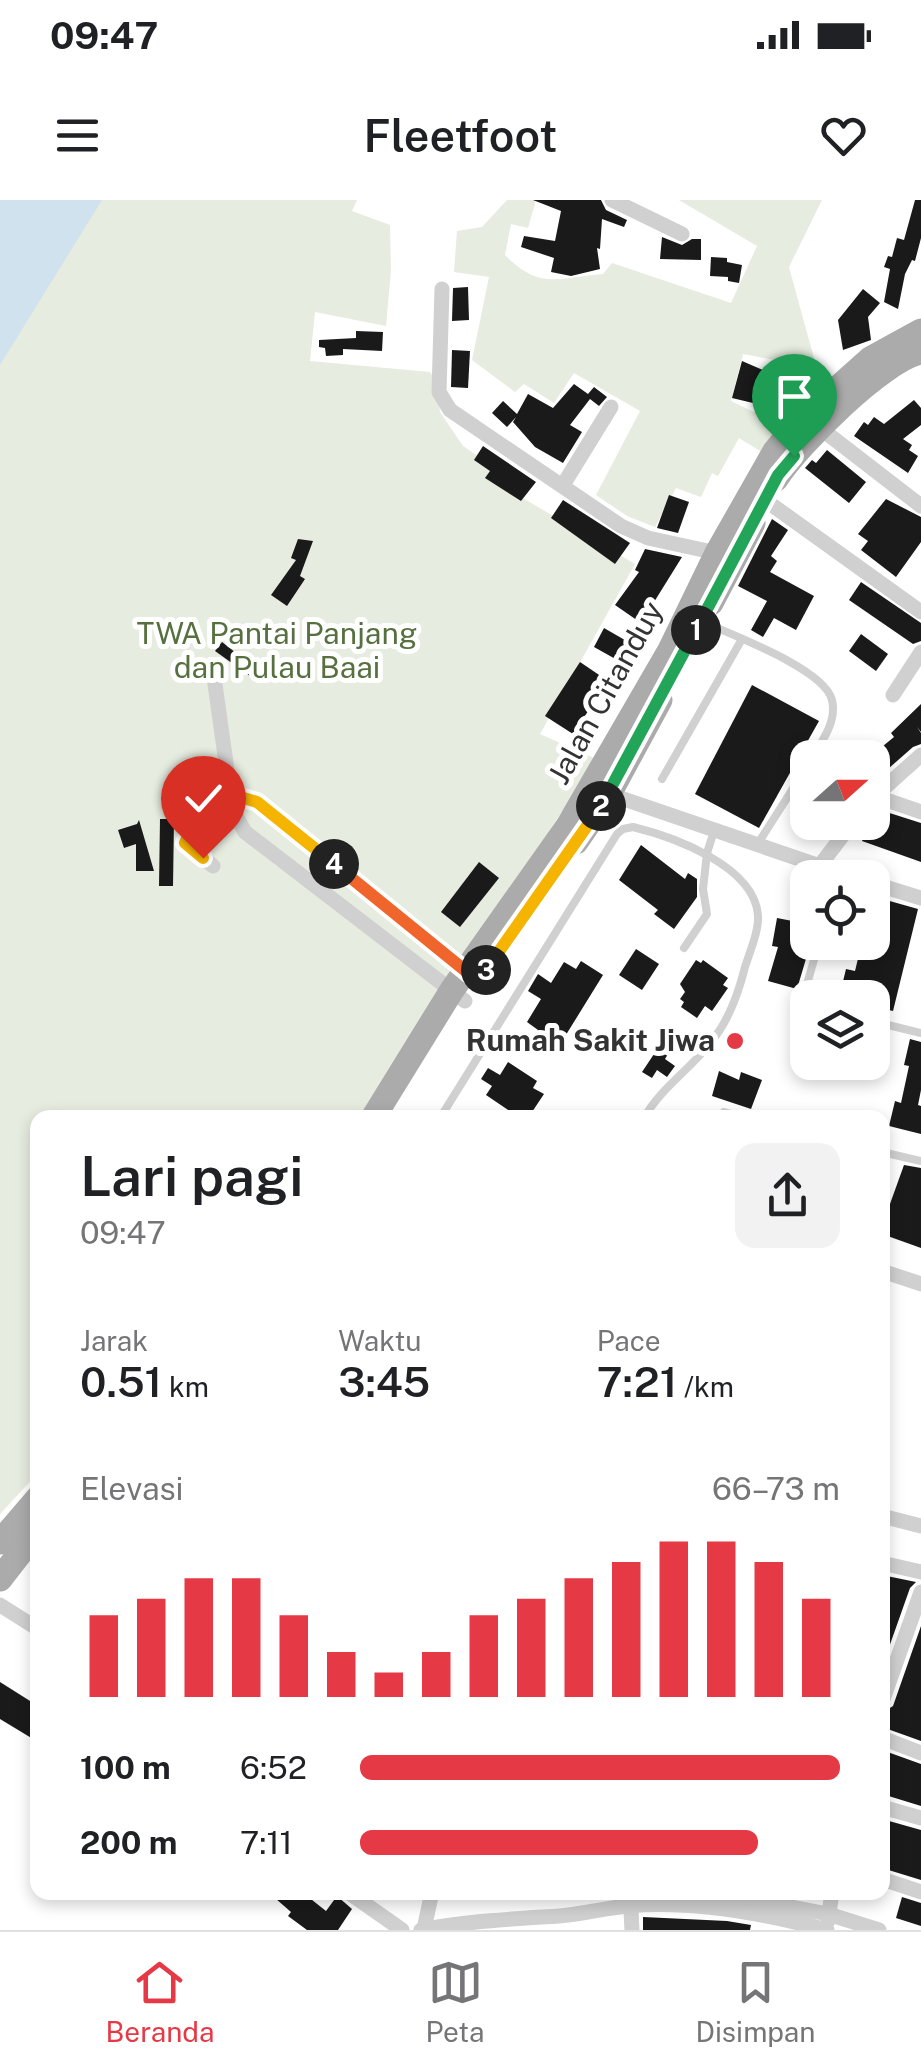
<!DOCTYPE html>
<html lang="id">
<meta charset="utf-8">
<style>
:root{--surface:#fff;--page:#f2f2f2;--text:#202124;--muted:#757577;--line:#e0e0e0;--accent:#e63946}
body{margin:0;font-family:"Public Sans",sans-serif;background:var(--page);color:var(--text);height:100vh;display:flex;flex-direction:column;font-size:38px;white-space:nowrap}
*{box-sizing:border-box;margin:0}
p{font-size:32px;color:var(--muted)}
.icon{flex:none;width:55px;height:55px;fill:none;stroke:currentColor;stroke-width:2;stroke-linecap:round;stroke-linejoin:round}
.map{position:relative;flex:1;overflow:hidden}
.sheet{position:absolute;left:30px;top:910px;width:860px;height:790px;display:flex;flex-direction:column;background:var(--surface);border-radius:20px;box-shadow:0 5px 15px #0003}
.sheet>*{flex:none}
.needle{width:65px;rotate:69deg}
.buttons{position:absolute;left:790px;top:540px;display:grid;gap:20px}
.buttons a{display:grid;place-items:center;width:100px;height:100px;border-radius:20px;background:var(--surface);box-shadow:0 5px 15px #0003;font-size:50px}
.pin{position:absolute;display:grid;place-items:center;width:85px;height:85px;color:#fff;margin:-102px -42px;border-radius:50% 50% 50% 0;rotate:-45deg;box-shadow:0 0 10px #0007}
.pin .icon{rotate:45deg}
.km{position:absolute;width:50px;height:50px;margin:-25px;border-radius:50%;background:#222;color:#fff;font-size:28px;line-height:50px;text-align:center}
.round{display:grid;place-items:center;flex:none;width:105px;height:105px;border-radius:20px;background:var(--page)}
.overview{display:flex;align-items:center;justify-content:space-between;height:170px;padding:0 50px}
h1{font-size:55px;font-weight:600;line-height:75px}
.figures{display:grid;grid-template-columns:repeat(3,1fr);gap:15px;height:170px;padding:10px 50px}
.figures div{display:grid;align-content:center}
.figures b{font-size:42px;font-weight:600}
.figures small{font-size:28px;font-weight:400}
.figures p{font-size:28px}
.chart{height:280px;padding:20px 50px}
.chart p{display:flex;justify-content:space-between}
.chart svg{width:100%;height:180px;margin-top:10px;stroke:var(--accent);stroke-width:6}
ul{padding:0 50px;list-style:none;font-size:32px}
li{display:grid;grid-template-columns:160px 120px 1fr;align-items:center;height:75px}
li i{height:25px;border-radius:12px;background:var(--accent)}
.status{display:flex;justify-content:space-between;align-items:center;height:70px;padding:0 50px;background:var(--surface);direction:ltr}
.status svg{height:28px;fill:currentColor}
header{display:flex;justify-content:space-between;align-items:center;height:130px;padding:0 50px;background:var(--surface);font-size:45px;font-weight:600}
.tabs{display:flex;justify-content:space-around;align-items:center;height:140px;border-top:2px solid var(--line);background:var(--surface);font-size:28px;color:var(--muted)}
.tabs a{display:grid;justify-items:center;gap:5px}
.tabs .current{color:var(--accent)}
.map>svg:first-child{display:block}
.green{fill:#e6ecdf}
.water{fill:#cfe2ee}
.building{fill:#1a1a1a}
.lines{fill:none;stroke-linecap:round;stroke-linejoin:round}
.service{stroke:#d0d0d0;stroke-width:8}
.minor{stroke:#d0d0d0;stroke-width:15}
.primary{stroke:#ababab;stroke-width:25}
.split-1-casing{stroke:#fff;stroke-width:20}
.split-2-casing{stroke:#fff;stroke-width:20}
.split-3-casing{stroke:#fff;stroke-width:20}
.split-4-casing{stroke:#fff;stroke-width:20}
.split-5-casing{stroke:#fff;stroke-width:20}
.split-1{stroke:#22a559;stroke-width:12}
.split-2{stroke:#22a559;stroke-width:12}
.split-3{stroke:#f5b400;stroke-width:12}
.split-4{stroke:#f0652b;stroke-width:12}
.split-5{stroke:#f5b400;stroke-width:12}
.poi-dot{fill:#e63946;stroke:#fff;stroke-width:4}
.labels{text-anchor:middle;stroke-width:10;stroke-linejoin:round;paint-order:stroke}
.park-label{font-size:30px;fill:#56703f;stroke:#fff}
.street-label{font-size:30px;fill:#333;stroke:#fff}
.poi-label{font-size:30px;font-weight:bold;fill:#333;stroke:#fff;text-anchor:end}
</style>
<div class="status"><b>09:47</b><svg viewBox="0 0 49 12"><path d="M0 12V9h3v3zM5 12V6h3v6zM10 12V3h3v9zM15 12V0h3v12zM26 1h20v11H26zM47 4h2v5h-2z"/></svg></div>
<header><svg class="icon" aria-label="menu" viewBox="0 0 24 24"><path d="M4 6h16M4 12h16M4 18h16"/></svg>Fleetfoot<svg class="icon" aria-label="heart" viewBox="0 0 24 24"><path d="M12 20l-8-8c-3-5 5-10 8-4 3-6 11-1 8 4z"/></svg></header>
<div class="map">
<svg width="921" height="1730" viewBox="0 0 921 1730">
<rect width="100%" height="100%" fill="#fff"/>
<!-- green -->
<g class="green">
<path d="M0,0H357L352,11L390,25L391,70L386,126L315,112L310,161L430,172L436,180L440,212L463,246L498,270L509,290L635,364L540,534L596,559L363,917L38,918L37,1274L0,1314Z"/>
<path d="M507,0H536L528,28L511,24L505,55C540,90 557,78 603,74L612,63L731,103L757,46L679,0H822L789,67L815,162L806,166L743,154L731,201L788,228L767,255L739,238L718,276L712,273L701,297L676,288L655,327L627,316L596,295L640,211L574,173L554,203L524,184L515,192L472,160L489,77L454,72L457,31L482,27Z"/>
</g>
<!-- water -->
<path class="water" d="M0,0H102L0,165Z"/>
<!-- building -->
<g class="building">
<path d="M533,0H601L606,10L627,20L624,27L602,19L600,49L597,48L600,69L571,76L551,72L554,58L521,47L524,36L555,41L561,11Z"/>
<path d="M915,0H921V38L915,61L912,60L905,74L898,109L884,102L890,69L884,67L888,56L892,57L897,38L904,40Z"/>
<path d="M662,37L682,45L692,39H701V60L660,59Z"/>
<path d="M711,57L727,58V62L742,65L739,83L728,81V77L710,76Z"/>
<path d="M468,87L469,120L452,121L453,88Z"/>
<path d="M863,89L880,103L868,117L871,140L843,150L838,120Z"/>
<path d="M356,131L383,132L382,151L343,149V155L326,156L325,148L319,147V140L356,138Z"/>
<path d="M452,150L470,151L468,188L451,187Z"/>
<path d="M742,161L777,176L781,162L801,168L769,182L766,189L757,186L753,203L732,198Z"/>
<path d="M574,184L588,194L594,187L607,197L599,206L590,199L570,225L582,232L563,263L535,247L513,222L516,217L507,227L492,213L503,201L517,214L528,194L553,208Z"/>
<path d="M914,200L921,208V225L903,239L912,245L909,250L918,256L908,273L854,236L864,222L868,225L874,217L884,224Z"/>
<path d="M483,246L536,282L521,301L485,278L490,271L474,260Z"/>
<path d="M827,250L866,282L849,303L805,268L812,260L816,263Z"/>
<path d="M669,295L689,302L678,333L657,328Z"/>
<path d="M886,299L921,317V342L896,377L861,350L868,341L858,334Z"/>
<path d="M563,300L630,343L615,364L551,318Z"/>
<path d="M772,319L788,330L771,356L777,361L770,372L814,396L796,430L774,418L763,437L751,430L767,401L738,386Z"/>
<path d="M298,339L313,341L300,376L305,379L287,406L271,395L296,360L291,358Z"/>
<path d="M645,349L682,357L641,423L615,405L639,372L635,370Z"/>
<path d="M861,382L921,423V441L913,444L849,400Z"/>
<path d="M604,428L630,443L619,461L594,447Z"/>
<path d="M861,434L888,454L876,471L849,451Z"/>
<path d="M222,442L263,474L257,481L215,451Z"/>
<path d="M580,462L608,481L573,534L545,516Z"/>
<path d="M752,485L819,521L759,628L695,594Z"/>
<path d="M921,504V532L917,527L921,533V544L913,547L872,583V555L894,537L891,533Z"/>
<path d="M877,609L921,623V662L862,641L868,622H872L873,610Z"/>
<path d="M160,619H174L173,686H159Z"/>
<path d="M139,620L154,671H136V644L124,648L118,630L137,624Z"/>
<path d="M641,645L685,679L688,673L697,679V697L674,729L654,714L658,710L619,680Z"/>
<path d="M479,662L499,678L460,727L441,712Z"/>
<path d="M872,696L918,709L893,811L872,806V798H839L846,769L855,771L862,742H872Z"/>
<path d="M777,718L808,724V742H811L797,789L768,781L778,747L772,746Z"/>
<path d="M636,749L659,764L642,790L619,775Z"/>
<path d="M696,760L701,763L703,760L728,778L723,785L728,788L712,811L705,806L697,818L681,807L684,802L680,799L685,792L680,784Z"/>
<path d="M581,761L603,775L556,851L533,837L538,830L527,822L541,799L528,791L538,774L551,783L564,762L576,769Z"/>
<path d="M910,839L921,842V890L918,905L921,906V934L889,926L895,901L901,903L909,866L904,865Z"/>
<path d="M662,842L671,849L665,859L675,866L667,877L657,870L652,878L642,872Z"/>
<path d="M508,862L537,881L533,888L544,894L528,918H520L486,895L492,886L481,879L488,868L500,875Z"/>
<path d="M719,871L739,880L741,872L762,880L751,909L712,896Z"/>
<path d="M904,965L921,968V1048L882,1034V1026Z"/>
<path d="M882,1375L916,1382L910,1388L882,1467V1421L888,1403L882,1401Z"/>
<path d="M921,1426V1541L882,1527V1513L893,1506Z"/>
<path d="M0,1482L38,1506V1542L0,1519Z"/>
<path d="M882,1550L921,1564V1606L882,1594Z"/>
<path d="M882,1619L921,1630V1680L882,1668Z"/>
<path d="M268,1692H302L326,1711L337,1696L352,1709L338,1730H307L288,1716L291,1712Z"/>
<path d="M902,1697L921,1703V1726L896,1718Z"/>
<path d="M643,1717L727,1721L751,1725L750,1730H643Z"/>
</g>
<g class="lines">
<!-- service -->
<g class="service">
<path d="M701,421C730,434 825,469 832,500C837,521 823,540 812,558"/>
<path d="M662,579L742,439"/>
<path d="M757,645L808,565"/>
<path d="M684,748L707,714L703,689L707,653L714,631"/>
<path d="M808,802L804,795L819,742"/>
<path d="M872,821L921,833"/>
<path d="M724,912L747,918"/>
<path d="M440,918L617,634L623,629L633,627C674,637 754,666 758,715C759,731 750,751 745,767C739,791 730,817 715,837C694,867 662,886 644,918"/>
<path d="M882,952L921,961"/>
</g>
<!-- minor -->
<g class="minor">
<path d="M612,0L682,34"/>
<path d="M442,89L439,192L450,210L621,326L648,338L717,353"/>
<path d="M820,228L921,306"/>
<path d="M563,285L611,207"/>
<path d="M765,300L921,412"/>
<path d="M213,470L227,570L237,596"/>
<path d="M893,495L921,452"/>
<path d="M609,594L855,678"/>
<path d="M875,596L921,612"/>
<path d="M872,599L921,555"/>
<path d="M821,664L853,622"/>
<path d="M213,666L185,643C192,624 211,612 229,604"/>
<path d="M872,683L921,698"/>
<path d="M465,801L245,632L229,604L237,596L257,602L478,781"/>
<path d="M882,1071L921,1084"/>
<path d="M882,1316L921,1326"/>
<path d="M882,1363L921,1372"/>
<path d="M0,1405L38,1429"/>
<path d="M882,1502L921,1392"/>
<path d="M882,1538L921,1553"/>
<path d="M882,1607L921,1618"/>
<path d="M882,1679L921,1692"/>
<path d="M348,1692L402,1730"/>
<path d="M630,1692L632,1730"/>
<path d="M669,1692L749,1699L828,1714L879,1730"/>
<path d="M828,1721L832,1692"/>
<path d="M424,1729L432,1692"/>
<path d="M421,1730C467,1721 513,1719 559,1716C583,1714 605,1708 628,1706C692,1700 766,1714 827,1730"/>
</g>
<!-- primary -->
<g class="primary">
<path d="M776,279C798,245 882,160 921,152"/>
<path d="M711,403L753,323"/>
<path d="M576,642L609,594L660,500"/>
<path d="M373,918L452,790L568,626L670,450L717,353L775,251L796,225L870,159L921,131"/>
<path d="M0,1342L38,1298"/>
<path d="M0,1379L38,1330"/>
</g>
</g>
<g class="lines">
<defs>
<path id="split-1" d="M696,430L778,275L794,256"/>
<path id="split-2" d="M601,606L696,430"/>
<path id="split-3" d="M486,770L601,606"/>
<path id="split-4" d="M334,664L478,781L486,770"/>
<path id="split-5" d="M203,658L185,643C195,618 220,613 237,596L257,602L334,664"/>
</defs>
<!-- split-1 casing -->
<use href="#split-1" class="split-1-casing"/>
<!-- split-2 casing -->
<use href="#split-2" class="split-2-casing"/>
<!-- split-3 casing -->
<use href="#split-3" class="split-3-casing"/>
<!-- split-4 casing -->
<use href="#split-4" class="split-4-casing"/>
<!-- split-5 casing -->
<use href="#split-5" class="split-5-casing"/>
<!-- split-1 -->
<use href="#split-1" class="split-1"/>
<!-- split-2 -->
<use href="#split-2" class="split-2"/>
<!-- split-3 -->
<use href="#split-3" class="split-3"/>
<!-- split-4 -->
<use href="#split-4" class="split-4"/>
<!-- split-5 -->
<use href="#split-5" class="split-5"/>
</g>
<!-- markers -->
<circle class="poi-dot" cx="735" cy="841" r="10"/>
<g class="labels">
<!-- park labels -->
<g class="park-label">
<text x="277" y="444">TWA Pantai Panjang<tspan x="277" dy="34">dan Pulau Baai</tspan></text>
</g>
<!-- street labels -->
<g class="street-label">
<text transform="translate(606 493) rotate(-61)" y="10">Jalan Citanduy</text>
</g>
<!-- poi labels -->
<g class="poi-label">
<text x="715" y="851">Rumah Sakit Jiwa</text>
</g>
</g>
</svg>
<div class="buttons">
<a><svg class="needle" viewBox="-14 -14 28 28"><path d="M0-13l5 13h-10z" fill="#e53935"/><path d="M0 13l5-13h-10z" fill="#757577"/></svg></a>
<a><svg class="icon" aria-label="locate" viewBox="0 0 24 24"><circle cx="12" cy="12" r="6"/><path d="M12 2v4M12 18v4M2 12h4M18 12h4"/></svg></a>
<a><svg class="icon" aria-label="layers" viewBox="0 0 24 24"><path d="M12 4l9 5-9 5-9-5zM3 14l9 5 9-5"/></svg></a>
</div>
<div class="pin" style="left:794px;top:256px;background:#1e9e55"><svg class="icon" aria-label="arrive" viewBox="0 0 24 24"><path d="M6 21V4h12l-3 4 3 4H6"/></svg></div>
<div class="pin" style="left:203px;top:658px;background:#d93025"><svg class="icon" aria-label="check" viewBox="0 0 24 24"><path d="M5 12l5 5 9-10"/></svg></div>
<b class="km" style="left:696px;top:430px">1</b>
<b class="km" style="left:601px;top:606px">2</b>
<b class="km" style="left:486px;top:770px">3</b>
<b class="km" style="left:334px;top:664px">4</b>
<section class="sheet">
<div class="overview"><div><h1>Lari pagi</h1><p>09:47</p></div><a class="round"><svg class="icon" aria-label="share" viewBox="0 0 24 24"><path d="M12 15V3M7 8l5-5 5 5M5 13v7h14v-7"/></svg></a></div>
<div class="figures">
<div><p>Jarak</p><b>0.51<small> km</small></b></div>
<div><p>Waktu</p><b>3:45</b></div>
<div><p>Pace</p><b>7:21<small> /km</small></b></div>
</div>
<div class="chart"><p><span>Elevasi</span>66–73 m</p>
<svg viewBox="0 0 160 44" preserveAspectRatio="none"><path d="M5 44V24M15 44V20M25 44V15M35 44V15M45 44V24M55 44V33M65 44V38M75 44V33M85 44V24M95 44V20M105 44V15M115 44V11M125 44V6M135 44V6M145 44V11M155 44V20"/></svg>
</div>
<ul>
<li><b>100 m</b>6:52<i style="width:100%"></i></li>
<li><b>200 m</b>7:11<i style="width:83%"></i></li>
</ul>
</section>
</div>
<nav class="tabs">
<a class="current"><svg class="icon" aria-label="home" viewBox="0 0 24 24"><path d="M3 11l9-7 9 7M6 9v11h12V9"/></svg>Beranda</a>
<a><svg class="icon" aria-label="map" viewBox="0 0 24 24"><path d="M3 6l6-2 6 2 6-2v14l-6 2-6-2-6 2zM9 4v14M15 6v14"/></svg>Peta</a>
<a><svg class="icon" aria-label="saved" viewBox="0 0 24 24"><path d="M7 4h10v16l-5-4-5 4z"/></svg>Disimpan</a>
</nav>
